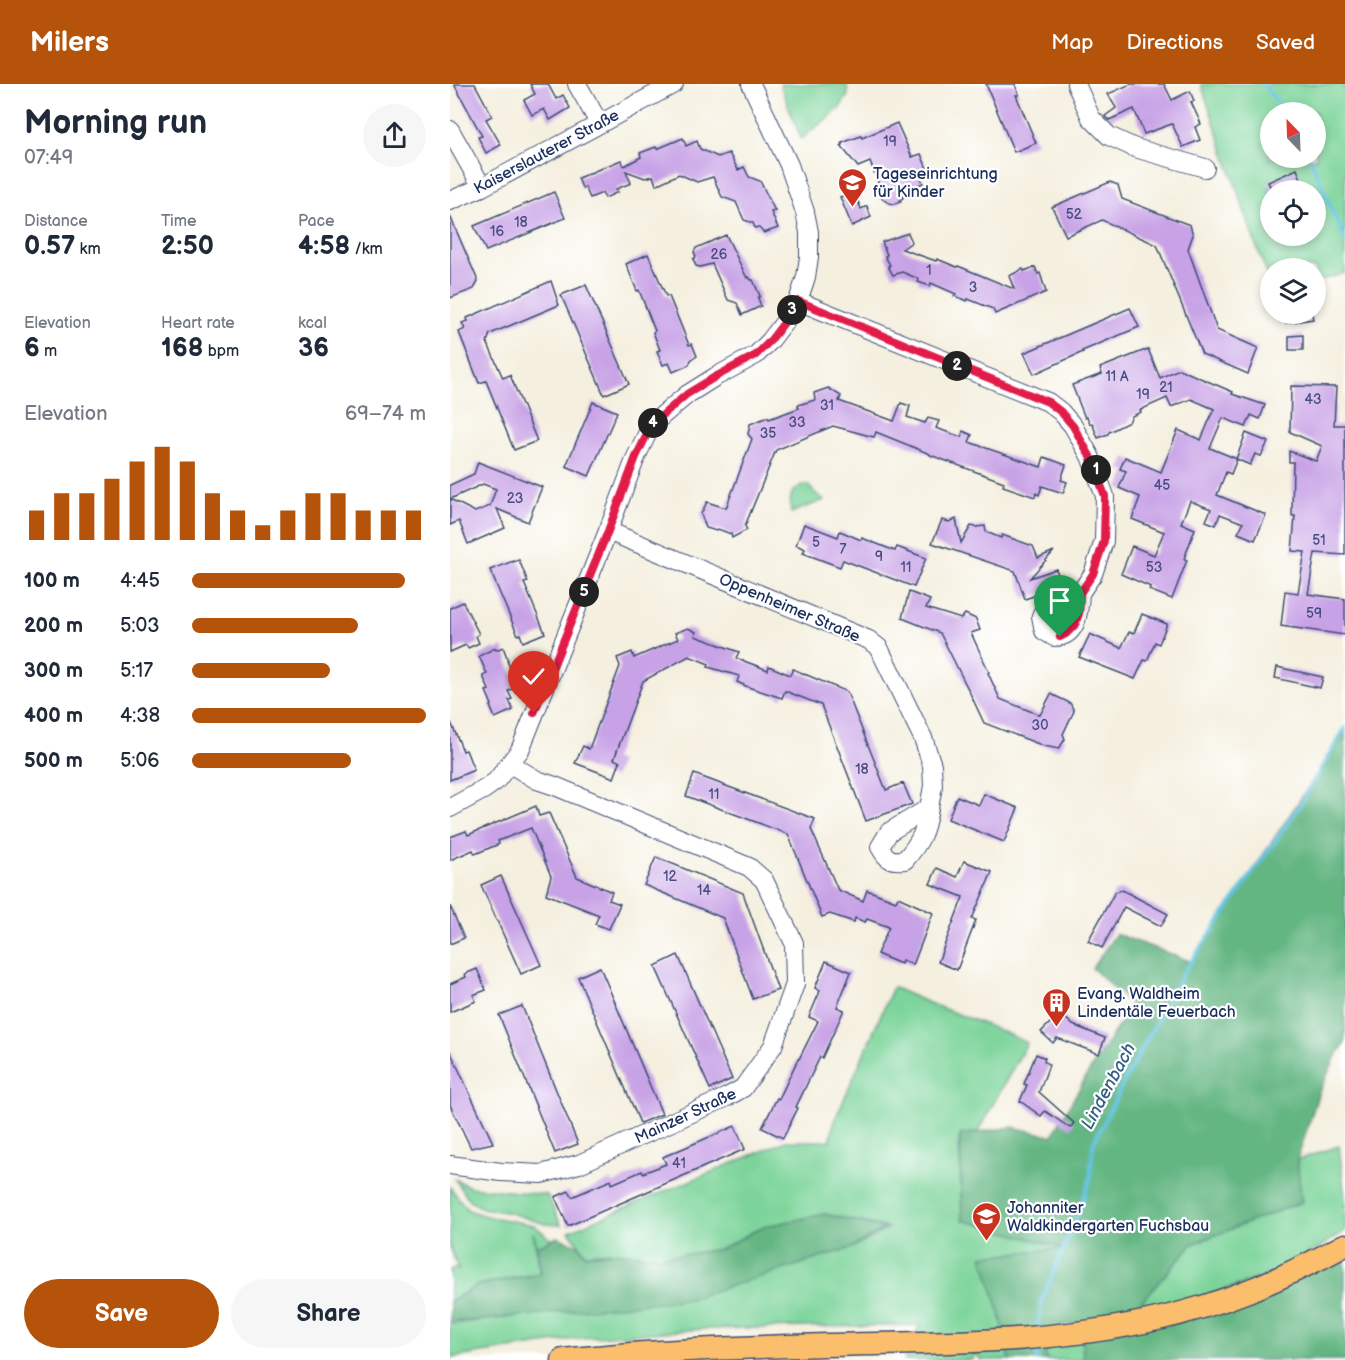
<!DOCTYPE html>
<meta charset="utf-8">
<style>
:root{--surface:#fff;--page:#f6f6f7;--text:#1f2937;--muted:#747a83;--accent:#b45309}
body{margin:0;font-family:"Balsamiq Sans",sans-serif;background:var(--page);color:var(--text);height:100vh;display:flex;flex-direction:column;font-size:22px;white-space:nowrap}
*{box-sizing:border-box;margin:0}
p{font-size:20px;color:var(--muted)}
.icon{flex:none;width:33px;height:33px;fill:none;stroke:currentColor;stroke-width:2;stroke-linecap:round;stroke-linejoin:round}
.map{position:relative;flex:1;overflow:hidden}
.details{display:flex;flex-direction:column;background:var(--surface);width:450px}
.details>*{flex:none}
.needle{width:39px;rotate:337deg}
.buttons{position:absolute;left:810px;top:18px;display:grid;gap:12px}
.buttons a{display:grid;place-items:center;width:66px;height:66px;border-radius:50%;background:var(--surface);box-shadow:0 3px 9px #0003;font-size:30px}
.pin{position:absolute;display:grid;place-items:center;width:51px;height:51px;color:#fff;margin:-62px -26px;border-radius:50% 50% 50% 0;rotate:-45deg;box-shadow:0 0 6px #0007}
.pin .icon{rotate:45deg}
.km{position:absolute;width:30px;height:30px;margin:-15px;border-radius:50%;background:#222;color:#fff;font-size:16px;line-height:30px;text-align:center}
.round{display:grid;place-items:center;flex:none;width:63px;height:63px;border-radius:32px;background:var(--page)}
.summary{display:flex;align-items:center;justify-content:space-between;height:102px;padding:0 24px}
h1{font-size:33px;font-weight:600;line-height:45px}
.metrics{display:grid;grid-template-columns:repeat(3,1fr);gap:9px;height:102px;padding:6px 24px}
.metrics div{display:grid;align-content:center}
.metrics b{font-size:26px;font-weight:600}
.metrics small{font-size:16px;font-weight:400}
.metrics p{font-size:16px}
.chart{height:168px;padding:12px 24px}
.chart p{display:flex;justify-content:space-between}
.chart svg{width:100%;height:108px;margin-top:6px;stroke:var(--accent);stroke-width:6}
.primary-button{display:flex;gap:12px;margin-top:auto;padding:12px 24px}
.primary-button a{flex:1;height:69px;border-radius:36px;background:var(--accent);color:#fff;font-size:24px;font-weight:600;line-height:69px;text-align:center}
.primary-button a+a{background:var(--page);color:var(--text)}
ul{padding:0 24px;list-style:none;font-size:20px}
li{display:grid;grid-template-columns:96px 72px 1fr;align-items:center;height:45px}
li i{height:15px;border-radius:8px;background:var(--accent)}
header{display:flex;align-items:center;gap:36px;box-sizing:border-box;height:84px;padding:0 30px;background:var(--accent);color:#fff}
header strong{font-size:28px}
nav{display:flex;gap:33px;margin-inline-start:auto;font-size:21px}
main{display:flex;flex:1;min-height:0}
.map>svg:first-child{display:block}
.green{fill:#7bd49a;stroke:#4b827c;stroke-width:1.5;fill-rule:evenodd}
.forest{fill:#64b682;stroke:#407270;stroke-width:1.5}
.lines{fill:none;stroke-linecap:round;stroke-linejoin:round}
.stream{stroke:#62c4e0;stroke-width:4}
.building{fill:#c7a2e6}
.minor-casing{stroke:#3c4c71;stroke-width:20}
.major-casing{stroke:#3c4c71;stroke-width:25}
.minor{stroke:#fff;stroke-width:18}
.major{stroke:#fabe6d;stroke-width:22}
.route-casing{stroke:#fff;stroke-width:12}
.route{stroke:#e11d48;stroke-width:8}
.labels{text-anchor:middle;stroke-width:4.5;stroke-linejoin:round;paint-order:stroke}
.number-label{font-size:14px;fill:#464c80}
.street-label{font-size:16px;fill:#1b2f5e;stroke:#fff}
.poi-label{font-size:16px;fill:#1b2f5e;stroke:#fff;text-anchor:start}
.water-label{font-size:18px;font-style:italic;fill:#305c85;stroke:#fff}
</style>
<header>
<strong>Milers</strong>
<nav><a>Map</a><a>Directions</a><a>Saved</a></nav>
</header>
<main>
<section class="details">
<div class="summary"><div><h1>Morning run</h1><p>07:49</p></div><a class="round"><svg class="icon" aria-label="share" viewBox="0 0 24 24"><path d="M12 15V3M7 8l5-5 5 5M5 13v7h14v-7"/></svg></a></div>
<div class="metrics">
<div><p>Distance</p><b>0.57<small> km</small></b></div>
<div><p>Time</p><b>2:50</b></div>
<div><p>Pace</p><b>4:58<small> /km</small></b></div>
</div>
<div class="metrics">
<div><p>Elevation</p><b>6<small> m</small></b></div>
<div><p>Heart rate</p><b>168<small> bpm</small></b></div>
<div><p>kcal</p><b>36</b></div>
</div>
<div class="chart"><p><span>Elevation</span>69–74 m</p>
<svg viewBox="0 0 160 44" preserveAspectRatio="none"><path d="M5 44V32M15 44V25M25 44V25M35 44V19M45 44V12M55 44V6M65 44V12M75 44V25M85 44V32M95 44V38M105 44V32M115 44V25M125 44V25M135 44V32M145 44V32M155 44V32"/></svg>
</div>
<ul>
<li><b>100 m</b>4:45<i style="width:91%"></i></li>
<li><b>200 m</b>5:03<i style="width:71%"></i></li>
<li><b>300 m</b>5:17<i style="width:59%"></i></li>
<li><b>400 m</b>4:38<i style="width:100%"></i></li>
<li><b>500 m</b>5:06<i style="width:68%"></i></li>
</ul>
<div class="primary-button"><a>Save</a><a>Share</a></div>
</section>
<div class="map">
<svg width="895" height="1276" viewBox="0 0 895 1276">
<rect width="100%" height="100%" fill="#fff"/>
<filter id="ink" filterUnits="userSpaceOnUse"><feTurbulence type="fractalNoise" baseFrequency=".0167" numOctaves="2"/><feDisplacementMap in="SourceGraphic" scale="12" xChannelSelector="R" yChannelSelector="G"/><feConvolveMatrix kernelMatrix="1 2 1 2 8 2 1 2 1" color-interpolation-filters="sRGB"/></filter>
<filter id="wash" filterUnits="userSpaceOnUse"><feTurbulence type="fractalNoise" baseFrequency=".008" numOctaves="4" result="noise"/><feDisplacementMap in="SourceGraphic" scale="24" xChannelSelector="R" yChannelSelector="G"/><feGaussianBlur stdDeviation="1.35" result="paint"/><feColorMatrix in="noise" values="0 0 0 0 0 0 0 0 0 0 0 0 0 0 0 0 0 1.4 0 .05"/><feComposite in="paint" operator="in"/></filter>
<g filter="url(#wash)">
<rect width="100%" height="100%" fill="#f4efde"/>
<!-- green -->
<g class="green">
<path d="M330,0H397L398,11L389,25L351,55Z"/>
<path d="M751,0H892L895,5V189L866,198V184H820V197L806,161ZM820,28H866V74H820ZM820,106H866V152H820Z"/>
<path d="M353,401H358L365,409L374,416L341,429C340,414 338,408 353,401Z"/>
<path d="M443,903C486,925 534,937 577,959L527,1049L509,1054L512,1136L615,1164L550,1230L560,1276H531L524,1269L523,1276H454L470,1241L256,1245L132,1254L0,1274V1240L252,1211L410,1160L439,1144L375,1130L312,1143L271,1165L239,1170L209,1172L162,1168L136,1170L119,1147L336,1057H380L384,1038Z"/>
<path d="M889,1062L895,1114V1147L841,1182L750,1216L680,1231L742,1160L851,1118L847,1076Z"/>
<path d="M5,1095L20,1103L97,1111L111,1141L95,1140L60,1129L32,1124L19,1116Z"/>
<path d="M0,1103L18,1126L36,1132L84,1141L102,1156L87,1162L83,1148L90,1189L28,1201L0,1217V1186L6,1183L9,1187L0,1163Z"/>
<path d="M632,1251L633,1276H597L595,1270L608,1255Z"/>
</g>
<!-- forest -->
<g class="forest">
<path d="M895,648V959L887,970L869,1008L847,1076L852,1118L742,1160L680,1231L615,1241L595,1270L597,1276H560L550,1230L532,1172L613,1164L512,1136L510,1051L562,1043L602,1052L643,981L682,921L642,884L666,850L742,878Z"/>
<path d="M375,1130L435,1144L402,1164L239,1215L31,1236L0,1238V1218L28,1201L91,1190L87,1162L107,1153L128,1161L136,1171L162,1168L209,1172L239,1170L271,1165L312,1143Z"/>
<path d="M895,1167V1276H633L632,1251Z"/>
</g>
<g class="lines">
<!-- stream -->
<g class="stream">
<path d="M813,0L835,28"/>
<path d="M860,74L895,156"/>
<path d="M587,1246L592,1215L624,1140L640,1096L643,1060L674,998L732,891L850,721L895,644"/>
<path d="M584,1262L588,1276"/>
</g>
</g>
<g id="blocks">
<!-- building -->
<g class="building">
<path d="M4,0H25L42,32L36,35L51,61L36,69L28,53L32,52Z"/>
<path d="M80,0H98L106,15L113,11L120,24L100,36L94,25L82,31L74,16L85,10Z"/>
<path d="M536,0H565L569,11H566L586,59L564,68Z"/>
<path d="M681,0H714L722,16L740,7L744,17L741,18L751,40L745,43L750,56L733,63L722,40L694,50L684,25L659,36L655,32L666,24L658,10Z"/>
<path d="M447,39L462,73L471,70L478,87L470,91L473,99L468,101V103L452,110L453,114L450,116L451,118L444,120L439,119L434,116L429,110L432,108L420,78L408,83L391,62L393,61L392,59L411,52L412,54Z"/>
<path d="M233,54L236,62L247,57L250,65L268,73L279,69L288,86L294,83L299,93L310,97L325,127L321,128L328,144L314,149L308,143L305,144L303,139L294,136L286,118L272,113L263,93L247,98L229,90L206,101L203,92L195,94L176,87L181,99L166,105L168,108L155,114L152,109L140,114L135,103L132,104L128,94L171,76L174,82L191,73L190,69L206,63L207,65Z"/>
<path d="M847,85L851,95L822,106L818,98Z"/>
<path d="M660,98L668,101L672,115L740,141L743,151L738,165L767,246L808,264L798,290L752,270L707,161L652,136L616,152L602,123Z"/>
<path d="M104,108L115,134L36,167L24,142Z"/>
<path d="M404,108L411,125L417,122L421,133L402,142L390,113Z"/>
<path d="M0,132L28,197L24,205L0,214Z"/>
<path d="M458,149L462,158L452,165L486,177L487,175L507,183L508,182L564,205L559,192L573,185L574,187L585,183L588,190L590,189L596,208L545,230L543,225L518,215L517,217L504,212L506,210L481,199L480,202L468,198L469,195L452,188L443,191L438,182L440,181L435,172L437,171L432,158Z"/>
<path d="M276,151L297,194L299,193L301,196H303L310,212L308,214L311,222L292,231L287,219L278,216L262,180L250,183L246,182L243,175L246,173L244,168L246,164Z"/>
<path d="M198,170L216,212H219L239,261L242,260L247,272L241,276L239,281L223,288L219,279L213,281L207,267L210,266L203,248L205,247L189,206L187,207L176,180Z"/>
<path d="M101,197L109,221L40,250L37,258L53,294L60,291L87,357L64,366L36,297L29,299L9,248L15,245L12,239L18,237L17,234Z"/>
<path d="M136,201L179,300L154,311L111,211Z"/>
<path d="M680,224L689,243L632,267L633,268L584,290L574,269Z"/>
<path d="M834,230H862L863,235L836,239Z"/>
<path d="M853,251V266H839V252Z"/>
<path d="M698,265L710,294L729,285L783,308L782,310L815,321L810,335L801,331L796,343L773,334L760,364L787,375L781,390L776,388L767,411L816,431L805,456L788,449L793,439L770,430L766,441L756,437L761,425L740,417L731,439L745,445L734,475L737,476L722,515L699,506L701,503L671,490L682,462L704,471L714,448L682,435L690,413L669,404L676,387L670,385L675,373L711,388L728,346L751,356L764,325L741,315L721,323L717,314L690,326L691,328L682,332L679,338L659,348L658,350L648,354L642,339L640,340L637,333L635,334L622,301L652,290L650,284Z"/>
<path d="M841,302L886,303L884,341H895V471L865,469L858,510L895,515V551L831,542L835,507L848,509L855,468L842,467L845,432H842L843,378H839V367L866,377L872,362L840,348Z"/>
<path d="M378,304L391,312L389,317L444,337L451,319L460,322L457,333L475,339L478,334L489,337L486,344L511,353L513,347L522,351L519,358L591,383L594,373L616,381L611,396L617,398L613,409L592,402L589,411L586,409L585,413L553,402L554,398L480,371V370L426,348L424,353L383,342L326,366L295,442L297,446L282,454L281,450L268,445L266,447L256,444L251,430L257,418L276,424L302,355L298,350L300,340L318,333L319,335L349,324L348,321L365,316L364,309Z"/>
<path d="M143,318L167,328L139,392L116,382Z"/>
<path d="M796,349L818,358L811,372L805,370L800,381L786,375Z"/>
<path d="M28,378L92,403L78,438L47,425L55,444L18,460L9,437L0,441V415L25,428L40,422L46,405L33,400L0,415V401L24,390Z"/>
<path d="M506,435L511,459L521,442L526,443L535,442L536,448L551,454L552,451L583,462L588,474L604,467L580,494L606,485L612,502L575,515L565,487L482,459L492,436L499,438Z"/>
<path d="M354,440L388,453L390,447L411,456L412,454L445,467L447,463L476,474L464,503L393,476L390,483L353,469L355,465L346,461Z"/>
<path d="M69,476L78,498L74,499L95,549L73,558L70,550L68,551L63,540L40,486L63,477V478Z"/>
<path d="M459,508L480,516L476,524L511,535L515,530L526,535L530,546L521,549L539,588L538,589L550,615L590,631L601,610L620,619L624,627L613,650L615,655L609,665L594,662L534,639L519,607L490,549L452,534Z"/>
<path d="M13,518L29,550L26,552L29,559L18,564L16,561L0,568V524Z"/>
<path d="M692,530L717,540L709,560L705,558L697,577L694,576L685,595L629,573L640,550L671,564L679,548L684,549Z"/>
<path d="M238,544L246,548L245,552L289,568L286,574L318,586L319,582L340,591L343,585L397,608L436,706L453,699L462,720L416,737L371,621L335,607L332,614L298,603L287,598L289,592L258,583L259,580L239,572L193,597L164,675L170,678L164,694L125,679L133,662L139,665L170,582L167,574L182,568L184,574L228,555L225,549Z"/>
<path d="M53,563L58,576L57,577L69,602L58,607L62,615L59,616L63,626L45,634L40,622L42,621L36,607L39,606L33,592L37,590L29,572L45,564L46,566Z"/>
<path d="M827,583L873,593L870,604L825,594Z"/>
<path d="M0,636L13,667L16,666L24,686L0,696Z"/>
<path d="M244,690L365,735L361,745L388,806L413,817L417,806L446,817L448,813L483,829L463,881L452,876L451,880L427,870L439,843L417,835L415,838L405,834L404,838L380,830L372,833L338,750L236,712Z"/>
<path d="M534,710L568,724L554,758L498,735L507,712L529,721Z"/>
<path d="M86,722L89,732L99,729L127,793L162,808L159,816L170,820L159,845L145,840L149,831L96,810L101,792L81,744L48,757L49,760L25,770L23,766L0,776V753L16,747L18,751Z"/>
<path d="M206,773L293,809L328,906L303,915L273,834L194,801Z"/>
<path d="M514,777L542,788L522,835L526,836L507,886L488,878L513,813L480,800L487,784L507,793Z"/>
<path d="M51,792L91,881L71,890L31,801Z"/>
<path d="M672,806L718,830L711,842L674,823L652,864L638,857L665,808Z"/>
<path d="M0,822L14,854L0,860Z"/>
<path d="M228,871L282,995L260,1005L205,882Z"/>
<path d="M376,877L401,888L387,923L394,926L372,974L370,973L357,1000L346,1023L348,1024L333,1054L312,1044L327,1014L329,1015L348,975H349L368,937L359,933L370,907L365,904Z"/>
<path d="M150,883L212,1030L190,1039L128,893Z"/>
<path d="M27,885L36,906L23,911L26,917L0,928V900L16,893L15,890Z"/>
<path d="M72,922L128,1060L105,1069L49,931Z"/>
<path d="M610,929L623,941L655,954L649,970L607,954L603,959L591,948Z"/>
<path d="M0,967L43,1059L21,1064L0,1021Z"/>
<path d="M586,970L595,974L594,977L599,981L589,1008L624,1039L620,1044L595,1027L591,1032L570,1017L577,1001L574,1000Z"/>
<path d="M285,1042L295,1065L118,1142L105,1113L119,1107L122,1113L161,1096L162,1100L192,1087L193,1089L216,1080L213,1073Z"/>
</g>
</g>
</g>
<g filter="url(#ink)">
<use href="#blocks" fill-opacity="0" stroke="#3c4c71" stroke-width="1.5"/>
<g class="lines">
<defs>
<g id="minor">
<path d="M127,0L149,39"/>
<path d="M626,0L641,34L659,52L685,64L755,84"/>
<path d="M0,46L32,103"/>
<path d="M0,117L32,103L224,0"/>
<path d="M348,217L598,318L611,328L623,342L640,372L655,412L654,457L643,490L630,509L604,519L595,524L591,532L594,547L604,553C628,553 629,527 630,509"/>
<path d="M158,447L419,556L429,564L473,654L482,681L483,702L479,724L439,748L430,763C437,776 440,777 455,776C471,757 475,748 479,724"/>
<path d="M0,724L35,705L46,697L70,666L158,447L186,373L202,340L238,310L265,293L306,271L320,257L333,240L348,217L356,193L359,173V148L355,128L339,81L301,0"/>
<path d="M0,1081L51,1088L91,1090L129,1080L277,1013L293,1004L323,962L345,900L344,859L314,796L299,783L105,702L87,696L60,680"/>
</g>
<path id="major" d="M113,1276C217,1265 322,1262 426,1260C527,1258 629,1256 728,1230C786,1215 842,1190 895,1161"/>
</defs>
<!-- minor casing -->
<use href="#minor" class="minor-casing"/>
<!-- major casing -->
<use href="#major" class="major-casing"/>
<!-- minor -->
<use href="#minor" class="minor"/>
<!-- major -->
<use href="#major" class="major"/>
</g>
</g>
<g class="lines" filter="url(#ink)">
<defs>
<path id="route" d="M84,629L158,447L186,373L202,340L237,310L265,293L306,271L320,257L333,240L348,217L598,318L611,328L623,342L640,372L655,412L654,457L643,490L630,509L629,529L625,541L616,550L610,553"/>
</defs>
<!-- route casing -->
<use href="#route" class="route-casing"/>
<!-- route -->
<use href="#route" class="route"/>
</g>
<!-- icons -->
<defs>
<symbol id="school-pin" viewBox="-11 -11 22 30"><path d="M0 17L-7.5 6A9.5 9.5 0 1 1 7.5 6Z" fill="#c8321e" stroke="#fff"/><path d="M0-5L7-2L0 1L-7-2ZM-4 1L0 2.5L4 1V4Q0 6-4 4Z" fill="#fff"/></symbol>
<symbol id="building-pin" viewBox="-11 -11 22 30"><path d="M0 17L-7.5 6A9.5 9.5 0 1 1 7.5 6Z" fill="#c8321e" stroke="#fff"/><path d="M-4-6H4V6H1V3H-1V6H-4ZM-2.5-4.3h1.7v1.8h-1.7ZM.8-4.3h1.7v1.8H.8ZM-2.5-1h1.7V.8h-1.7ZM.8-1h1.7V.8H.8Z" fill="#fff"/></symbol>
</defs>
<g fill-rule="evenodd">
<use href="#school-pin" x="386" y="82" width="33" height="45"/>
<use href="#building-pin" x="590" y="902" width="33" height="45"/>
<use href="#school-pin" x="520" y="1116" width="33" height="45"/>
</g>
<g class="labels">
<!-- number labels -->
<g class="number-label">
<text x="440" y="62">19</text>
<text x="624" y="135">52</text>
<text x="71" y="143">18</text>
<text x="47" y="152">16</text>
<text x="269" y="175">26</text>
<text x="479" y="191">1</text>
<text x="523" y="208">3</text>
<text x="667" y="297">11 A</text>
<text x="716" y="308">21</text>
<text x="693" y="315">19</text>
<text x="863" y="320">43</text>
<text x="377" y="326">31</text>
<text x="347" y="343">33</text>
<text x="318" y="354">35</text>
<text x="712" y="406">45</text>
<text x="65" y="419">23</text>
<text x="869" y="461">51</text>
<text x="366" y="463">5</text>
<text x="393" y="470">7</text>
<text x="429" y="477">9</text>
<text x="456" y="488">11</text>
<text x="704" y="488">53</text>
<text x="864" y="534">59</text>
<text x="590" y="646">30</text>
<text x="412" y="690">18</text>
<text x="264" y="715">11</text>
<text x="220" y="797">12</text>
<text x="254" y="811">14</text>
<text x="229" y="1084">41</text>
</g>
<!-- street labels -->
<g class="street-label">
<text transform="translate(96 67) rotate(-28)" y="6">Kaiserslauterer Straße</text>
<text transform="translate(340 523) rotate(23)" y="6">Oppenheimer Straße</text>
<text transform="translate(235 1031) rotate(-25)" y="6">Mainzer Straße</text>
</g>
<!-- poi labels -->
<g class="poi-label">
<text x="423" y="95">Tageseinrichtung<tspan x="423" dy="18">für Kinder</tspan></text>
<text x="627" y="915">Evang. Waldheim<tspan x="627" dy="18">Lindentäle Feuerbach</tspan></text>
<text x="557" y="1129">Johanniter<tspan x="557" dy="18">Waldkindergarten Fuchsbau</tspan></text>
</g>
<!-- water labels -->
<g class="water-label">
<text transform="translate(658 1002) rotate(-62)" y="6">Lindenbach</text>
</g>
</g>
</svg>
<div class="buttons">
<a><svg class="needle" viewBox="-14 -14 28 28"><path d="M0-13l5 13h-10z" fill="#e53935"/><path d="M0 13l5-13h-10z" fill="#747a83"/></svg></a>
<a><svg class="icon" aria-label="locate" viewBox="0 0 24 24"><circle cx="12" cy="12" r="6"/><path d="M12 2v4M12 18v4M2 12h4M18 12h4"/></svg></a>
<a><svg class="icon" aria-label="layers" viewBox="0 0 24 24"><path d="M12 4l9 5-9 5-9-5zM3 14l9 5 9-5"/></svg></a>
</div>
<div class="pin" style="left:610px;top:553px;background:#1e9e55"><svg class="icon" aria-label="arrive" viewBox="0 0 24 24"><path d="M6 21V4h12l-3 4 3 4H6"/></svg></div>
<div class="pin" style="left:84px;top:629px;background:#d93025"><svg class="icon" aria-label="check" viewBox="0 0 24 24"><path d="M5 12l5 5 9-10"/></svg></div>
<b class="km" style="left:646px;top:386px">1</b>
<b class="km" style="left:507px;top:282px">2</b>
<b class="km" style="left:342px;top:226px">3</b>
<b class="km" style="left:203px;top:339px">4</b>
<b class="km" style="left:134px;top:508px">5</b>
</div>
</main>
